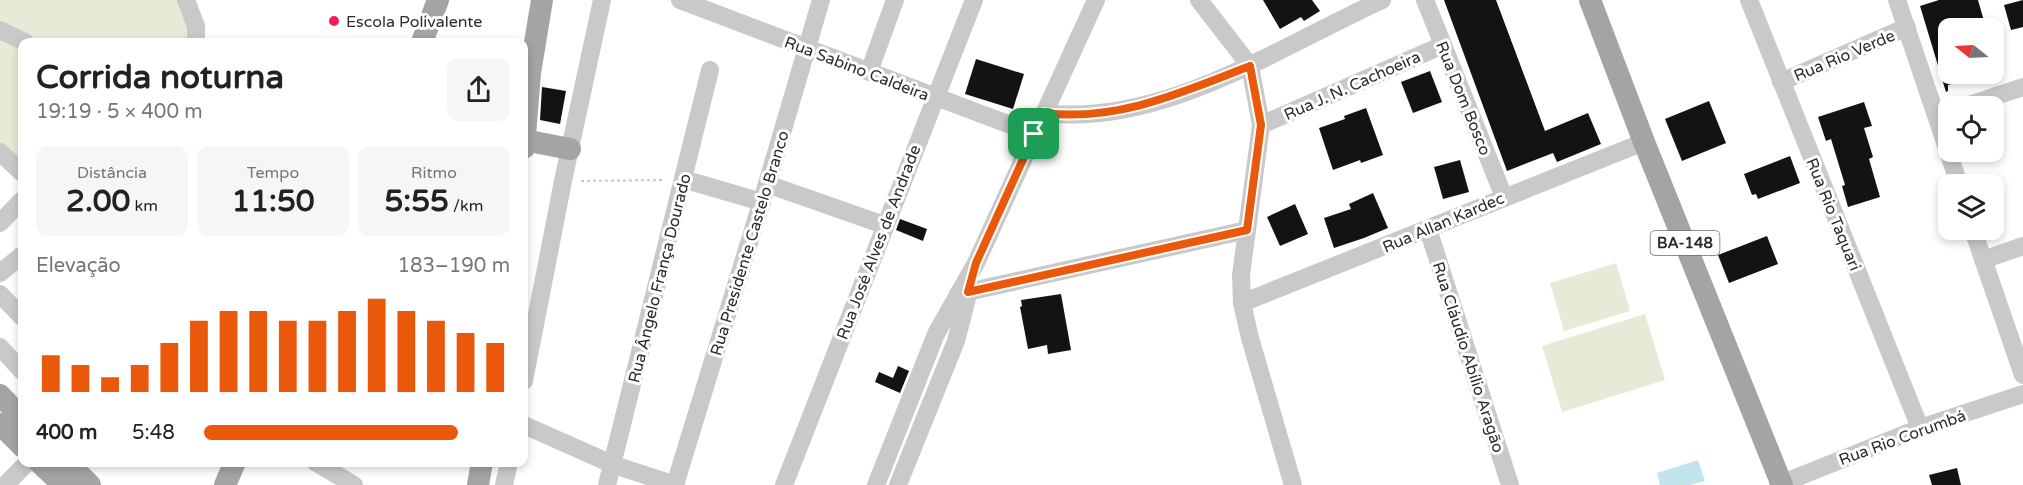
<!DOCTYPE html>
<html lang="pt">
<meta charset="utf-8">
<style>
:root{--surface:#fff;--page:#f6f6f6;--text:#222;--muted:#767676;--accent:#ea580c}
body{margin:0;font-family:"Varela Round",sans-serif;background:var(--page);color:var(--text);height:100vh;display:flex;flex-direction:column;font-size:22px;white-space:nowrap}
*{box-sizing:border-box;margin:0}
p{font-size:20px;color:var(--muted)}
.icon{flex:none;width:33px;height:33px;fill:none;stroke:currentColor;stroke-width:2;stroke-linecap:round;stroke-linejoin:round}
.map{position:relative;flex:1;overflow:hidden}
.details{position:absolute;left:18px;top:38px;width:510px;height:429px;display:flex;flex-direction:column;background:var(--surface);border-radius:12px;box-shadow:0 3px 9px #0003}
.details>*{flex:none}
.needle{width:39px;rotate:288deg}
.tools{position:absolute;left:1938px;top:18px;display:grid;gap:12px}
.tools a{display:grid;place-items:center;width:66px;height:66px;border-radius:12px;background:var(--surface);box-shadow:0 3px 9px #0003;font-size:30px}
.pin{position:absolute;display:grid;place-items:center;width:51px;height:51px;color:#fff;margin:-26px;border-radius:12px;box-shadow:0 3px 9px #0006}
.round{display:grid;place-items:center;flex:none;width:63px;height:63px;border-radius:12px;background:var(--page)}
.summary{display:flex;align-items:center;justify-content:space-between;height:102px;padding:0 18px}
h1{font-size:33px;font-weight:800;line-height:45px}
.figures{display:grid;grid-template-columns:repeat(3,1fr);gap:9px;height:102px;padding:6px 18px}
.figures div{display:grid;align-content:center;border-radius:12px;background:var(--page);text-align:center}
.figures b{font-size:30px;font-weight:800}
.figures small{font-size:16px;font-weight:400}
.figures p{font-size:16px}
.chart{height:168px;padding:12px 18px}
.chart p{display:flex;justify-content:space-between}
.chart svg{width:100%;height:108px;margin-top:6px;stroke:var(--accent);stroke-width:6}
ul{padding:0 18px;list-style:none;font-size:20px}
li{display:grid;grid-template-columns:96px 72px 1fr;align-items:center;height:45px}
li i{height:15px;border-radius:8px;background:var(--accent)}
.map>svg:first-child{display:block}
.green{fill:#e6ebd7}
.water{fill:#c1e4ed}
.building{fill:#131313}
.lines{fill:none;stroke-linecap:round;stroke-linejoin:round}
.path{stroke:#c9c9c9;stroke-width:2;stroke-dasharray:3 3;stroke-linecap:butt}
.minor{stroke:#c9c9c9;stroke-width:18}
.major{stroke:#a4a4a4;stroke-width:22}
.route-casing{stroke:#fff;stroke-width:12}
.route{stroke:#ea580c;stroke-width:8}
.poi-dot{fill:#f31e53;stroke:#fff;stroke-width:2}
.labels{text-anchor:middle;stroke-width:6;stroke-linejoin:round;paint-order:stroke}
.shield{fill:#fff;stroke:#6b6b6b;stroke-width:1.5}
.shield-label{font-size:15px;font-weight:bold;fill:#2c2c2c}
.poi-label{font-size:16px;fill:#2c2c2c;stroke:#fff;text-anchor:start}
.street-label{font-size:16px;fill:#2c2c2c;stroke:#fff}
</style>
<div class="map">
<svg width="2023" height="485" viewBox="0 0 2023 485">
<rect width="100%" height="100%" fill="#fff"/>
<!-- green -->
<g class="green">
<path d="M0,0H178L192,42H22V167L0,145Z"/>
<path d="M1616,263L1630,311L1564,331L1550,283Z"/>
<path d="M1645,314L1665,380L1562,412L1542,346Z"/>
</g>
<!-- water -->
<path class="water" d="M1698,460L1705,481L1690,485H1660L1657,473Z"/>
<!-- building -->
<g class="building">
<path d="M1263,0H1312L1320,11L1304,21L1301,17L1280,29Z"/>
<path d="M1444,0H1496L1545,131L1588,113L1601,144L1557,162L1553,153L1507,171Z"/>
<path d="M1939,0H1978L1986,28H1948V74H1977L1978,76L1948,85V91L1946,92L1920,6Z"/>
<path d="M2023,0V27L2011,30L2004,5Z"/>
<path d="M976,59L1024,74L1013,109L965,94Z"/>
<path d="M1430,71L1442,102L1413,113L1401,82Z"/>
<path d="M542,87L566,91L560,124L540,120Z"/>
<path d="M1709,101L1726,143L1682,161L1665,119Z"/>
<path d="M1864,102L1872,126L1864,128L1873,157L1869,159L1880,197L1848,207L1842,186L1845,185L1831,139L1826,141L1818,117Z"/>
<path d="M1366,108L1383,155L1361,163L1360,160L1333,170L1319,128L1345,119L1344,116Z"/>
<path d="M1790,156L1800,183L1758,199L1756,194L1752,195L1744,174Z"/>
<path d="M1460,160L1469,192L1443,199L1434,167Z"/>
<path d="M1373,193L1388,228L1364,238L1334,248L1324,218L1351,209L1349,204Z"/>
<path d="M1295,204L1308,234L1280,246L1267,217Z"/>
<path d="M900,219L927,229L923,241L896,230Z"/>
<path d="M1767,236L1778,264L1729,283L1718,255Z"/>
<path d="M1061,294L1071,350L1048,354L1047,345L1028,349L1020,307L1022,306L1021,300Z"/>
<path d="M898,366L909,371L900,393L875,382L879,372L893,378Z"/>
<path d="M1957,468L1961,485H1932L1929,475Z"/>
</g>
<g class="lines">
<!-- path -->
<path class="path" d="M581,181L665,180"/>
<!-- minor -->
<g class="minor">
<path d="M186,0L196,26V42"/>
<path d="M680,0L1034,134"/>
<path d="M1199,0L1250,66L1261,125L1241,275L1242,303L1250,338L1293,485"/>
<path d="M1425,0L1504,197"/>
<path d="M1749,0L1920,428"/>
<path d="M1897,0L1959,184"/>
<path d="M0,30L25,42"/>
<path d="M869,72L895,0"/>
<path d="M1781,82L1907,27"/>
<path d="M1966,106L2023,87"/>
<path d="M1044,113C1162,127 1279,47 1382,0"/>
<path d="M1261,125L1443,45"/>
<path d="M0,152L22,173"/>
<path d="M683,179L762,202"/>
<path d="M767,184L884,225"/>
<path d="M0,223L22,200"/>
<path d="M1428,229L1510,485"/>
<path d="M1973,230L2023,375"/>
<path d="M1983,260L2023,246"/>
<path d="M0,273L22,255"/>
<path d="M0,294L22,317"/>
<path d="M958,294L1247,230"/>
<path d="M1242,303L1644,142"/>
<path d="M0,347L22,371"/>
<path d="M524,381L563,181L602,0"/>
<path d="M524,425L614,465L676,485"/>
<path d="M315,462L354,485"/>
<path d="M5,485L28,462"/>
<path d="M504,485L509,462"/>
<path d="M607,485L710,70"/>
<path d="M675,485L767,184L821,0"/>
<path d="M784,485L974,0"/>
<path d="M876,485L936,334L976,263L1096,0"/>
<path d="M898,485L956,341L970,287"/>
<path d="M1778,485L1920,428L2023,394"/>
</g>
<!-- major -->
<g class="major">
<path d="M1590,0L1644,142L1782,485"/>
<path d="M422,42L438,0"/>
<path d="M524,140L570,149"/>
<path d="M524,148L530,73L542,0"/>
<path d="M0,395L22,418"/>
<path d="M0,424L22,446"/>
<path d="M39,462L63,485"/>
<path d="M67,462L90,485"/>
<path d="M225,485L235,462"/>
<path d="M478,485L482,462"/>
</g>
</g>
<g class="lines">
<defs>
<path id="route" d="M1250,66L1261,125L1247,230L968,292L976,263L1044,113C1117,122 1183,92 1250,66Z"/>
</defs>
<!-- route casing -->
<use href="#route" class="route-casing"/>
<!-- route -->
<use href="#route" class="route"/>
</g>
<!-- markers -->
<circle class="poi-dot" cx="334" cy="21" r="6"/>
<g class="labels">
<!-- shield labels -->
<rect class="shield" x="1650.5" y="231" width="69" height="24" rx="4.5"/>
<g class="shield-label">
<text x="1685" y="248">BA-148</text>
</g>
<!-- poi labels -->
<g class="poi-label">
<text x="346" y="27">Escola Polivalente</text>
</g>
<!-- street labels -->
<g class="street-label">
<text transform="translate(1844 55) rotate(-23)" y="6">Rua Rio Verde</text>
<text transform="translate(857 68) rotate(21)" y="6">Rua Sabino Caldeira</text>
<text transform="translate(1352 85) rotate(-24)" y="6">Rua J. N. Cachoeira</text>
<text transform="translate(1464 98) rotate(68)" y="6">Rua Dom Bosco</text>
<text transform="translate(1834 214) rotate(68)" y="6">Rua Rio Taquari</text>
<text transform="translate(1443 222) rotate(-23)" y="6">Rua Allan Kardec</text>
<text transform="translate(878 242) rotate(-69)" y="6">Rua José Alves de Andrade</text>
<text transform="translate(749 243) rotate(-73)" y="6">Rua Presidente Castelo Branco</text>
<text transform="translate(659 278) rotate(-76)" y="6">Rua Ângelo França Dourado</text>
<text transform="translate(1469 357) rotate(72)" y="6">Rua Cláudio Abílio Aragão</text>
<text transform="translate(1902 437) rotate(-20)" y="6">Rua Rio Corumbá</text>
</g>
</g>
</svg>
<div class="tools">
<a><svg class="needle" viewBox="-14 -14 28 28"><path d="M0-13l5 13h-10z" fill="#e53935"/><path d="M0 13l5-13h-10z" fill="#767676"/></svg></a>
<a><svg class="icon" aria-label="locate" viewBox="0 0 24 24"><circle cx="12" cy="12" r="6"/><path d="M12 2v4M12 18v4M2 12h4M18 12h4"/></svg></a>
<a><svg class="icon" aria-label="layers" viewBox="0 0 24 24"><path d="M12 4l9 5-9 5-9-5zM3 14l9 5 9-5"/></svg></a>
</div>
<div class="pin" style="left:1034px;top:134px;background:#1e9e55"><svg class="icon" aria-label="arrive" viewBox="0 0 24 24"><path d="M6 21V4h12l-3 4 3 4H6"/></svg></div>
<section class="details">
<div class="summary"><div><h1>Corrida noturna</h1><p>19:19 · 5 × 400 m</p></div><a class="round"><svg class="icon" aria-label="share" viewBox="0 0 24 24"><path d="M12 15V3M7 8l5-5 5 5M5 13v7h14v-7"/></svg></a></div>
<div class="figures">
<div><p>Distância</p><b>2.00<small> km</small></b></div>
<div><p>Tempo</p><b>11:50</b></div>
<div><p>Ritmo</p><b>5:55<small> /km</small></b></div>
</div>
<div class="chart"><p><span>Elevação</span>183–190 m</p>
<svg viewBox="0 0 160 44" preserveAspectRatio="none"><path d="M5 44V29M15 44V33M25 44V38M35 44V33M45 44V24M55 44V15M65 44V11M75 44V11M85 44V15M95 44V15M105 44V11M115 44V6M125 44V11M135 44V15M145 44V20M155 44V24"/></svg>
</div>
<ul>
<li><b>400 m</b>5:48<i style="width:83%"></i></li>
</ul>
</section>
</div>
